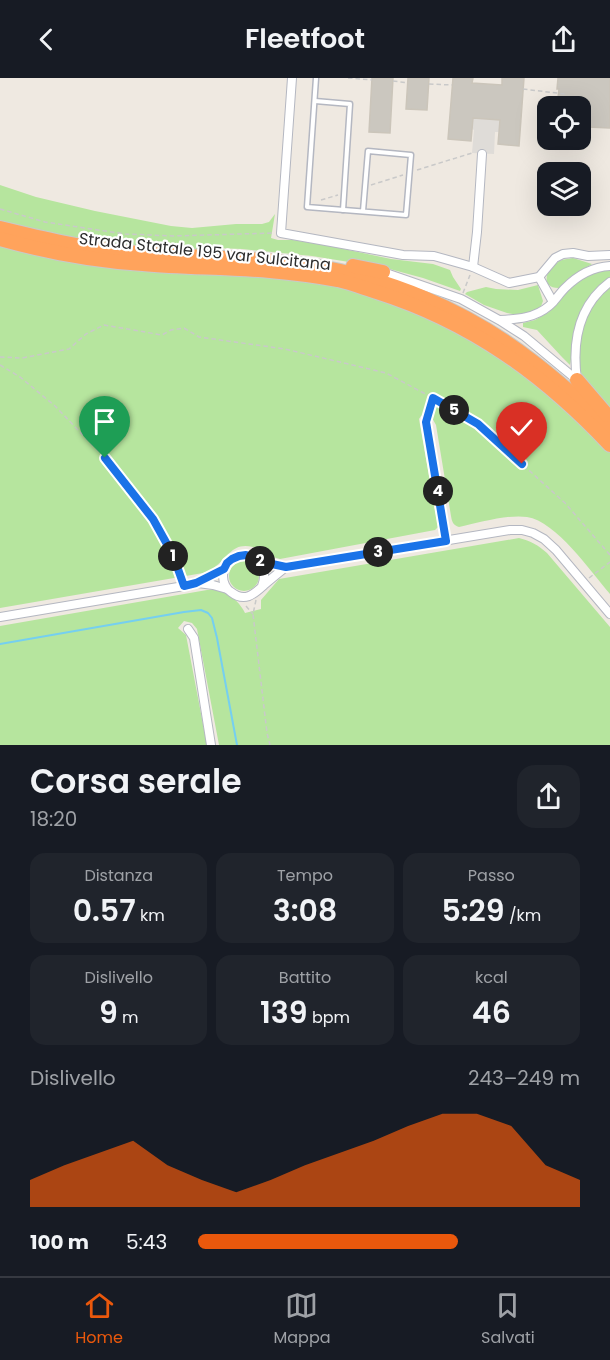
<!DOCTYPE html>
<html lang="it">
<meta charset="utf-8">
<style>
:root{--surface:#171b24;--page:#20242c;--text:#f1f3f6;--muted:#9ea1a6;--line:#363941;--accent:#ea580c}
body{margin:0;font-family:Poppins,sans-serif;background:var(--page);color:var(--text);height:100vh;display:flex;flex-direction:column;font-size:22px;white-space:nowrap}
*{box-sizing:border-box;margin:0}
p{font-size:20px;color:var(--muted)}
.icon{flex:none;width:33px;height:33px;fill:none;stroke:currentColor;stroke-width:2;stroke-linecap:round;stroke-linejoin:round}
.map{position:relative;height:667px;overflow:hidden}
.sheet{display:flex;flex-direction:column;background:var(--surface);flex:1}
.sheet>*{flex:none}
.fabs{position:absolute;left:537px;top:18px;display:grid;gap:12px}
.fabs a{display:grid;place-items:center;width:54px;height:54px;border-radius:12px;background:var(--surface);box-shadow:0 6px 24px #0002;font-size:30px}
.pin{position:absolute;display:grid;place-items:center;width:51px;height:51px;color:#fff;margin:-62px -26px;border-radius:50% 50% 50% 0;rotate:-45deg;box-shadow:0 0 6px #0007}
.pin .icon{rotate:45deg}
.km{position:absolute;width:30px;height:30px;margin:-15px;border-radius:50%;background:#222;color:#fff;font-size:16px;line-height:30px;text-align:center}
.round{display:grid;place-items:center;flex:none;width:63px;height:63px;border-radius:18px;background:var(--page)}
.overview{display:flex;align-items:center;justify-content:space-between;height:102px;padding:0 30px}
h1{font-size:33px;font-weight:600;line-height:45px}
.metrics{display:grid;grid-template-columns:repeat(3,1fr);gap:9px;height:102px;padding:6px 30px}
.metrics div{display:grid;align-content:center;border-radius:15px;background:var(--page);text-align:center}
.metrics b{font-size:30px;font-weight:600}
.metrics small{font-size:16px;font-weight:400}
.metrics p{font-size:16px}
.chart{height:168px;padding:12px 30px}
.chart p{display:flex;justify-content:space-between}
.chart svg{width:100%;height:108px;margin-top:6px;fill:var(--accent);opacity:.7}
ul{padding:0 30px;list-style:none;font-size:20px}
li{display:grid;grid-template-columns:96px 72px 1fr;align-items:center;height:45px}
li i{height:15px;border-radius:8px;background:var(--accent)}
header{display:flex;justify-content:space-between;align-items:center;height:78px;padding:0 30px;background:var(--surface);font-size:27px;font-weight:600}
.tab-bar{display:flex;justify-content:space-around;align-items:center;height:84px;border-top:2px solid var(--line);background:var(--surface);font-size:16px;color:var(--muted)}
.tab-bar a{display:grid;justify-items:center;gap:3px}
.tab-bar .current{color:var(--accent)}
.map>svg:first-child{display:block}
.green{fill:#b6e59e}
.plaza{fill:#dfdcd8}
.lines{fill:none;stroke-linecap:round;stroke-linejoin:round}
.stream{stroke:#75cff0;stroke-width:2}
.building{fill:#cbc7bf;stroke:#cbc5ba;stroke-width:1.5}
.lane-casing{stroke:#b4b7c1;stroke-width:7}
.street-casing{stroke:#b4b7c1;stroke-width:10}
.highway-casing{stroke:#c9c9c9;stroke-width:16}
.path{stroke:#c9c9c9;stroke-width:1.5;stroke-dasharray:4.5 3;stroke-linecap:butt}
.lane{stroke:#fff;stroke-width:4}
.street{stroke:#fff;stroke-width:8}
.highway{stroke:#ffa35c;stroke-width:14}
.route-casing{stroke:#fff;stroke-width:12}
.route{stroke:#1a73e8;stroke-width:8}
.labels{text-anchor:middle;stroke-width:4.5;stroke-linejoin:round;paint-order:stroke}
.street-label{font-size:16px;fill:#2e2e2e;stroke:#fff}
</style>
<header><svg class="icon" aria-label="back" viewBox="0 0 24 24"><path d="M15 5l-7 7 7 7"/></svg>Fleetfoot<svg class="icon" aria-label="share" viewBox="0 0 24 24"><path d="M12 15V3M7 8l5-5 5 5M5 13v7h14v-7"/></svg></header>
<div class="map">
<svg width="610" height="667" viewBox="0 0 610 667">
<rect width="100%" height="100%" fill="#efe9e1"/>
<!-- green -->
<g class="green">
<path d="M0,107L36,119L95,133L171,148L192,150L236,146H262L269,144L275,136L271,160L278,162H293L325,167L391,181L433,186L450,192L453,199L461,211L460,213L423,200L386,190L312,178L242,171L215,170L176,173L104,166L59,158L0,144Z"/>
<path d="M0,165L216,195L315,203L340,208L382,221L444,245L523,294L610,373V516C591,494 556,443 527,439C508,436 478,445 459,449C453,447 452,444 451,438L436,347L431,338L426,336L421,338L419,341L437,443L438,449L435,452L280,481C267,478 264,471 253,469C233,464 229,478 216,488C212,492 208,493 203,495L0,530Z"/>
<path d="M573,180L592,186L569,200L560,210C540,211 545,191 558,184C562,181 568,181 573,180Z"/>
<path d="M610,192V201C590,216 576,234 573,259C572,268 572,278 570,287L561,278L537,252L523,249V245L535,242L549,234L578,202L594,194Z"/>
<path d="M538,207L543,223L540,231L519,237L507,235L484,227L465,216L467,214L486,209L496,211L518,212Z"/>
<path d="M610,210V336C602,327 592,317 586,307C570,276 581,229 610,210Z"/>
<path d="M519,460C531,463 538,467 547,475L610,549V667H219L197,551L192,545L184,543L178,550L186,557L207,667H0V548L207,512C210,512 214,511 218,512C229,514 241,526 245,535L261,531V522L279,501Z"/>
<circle cx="244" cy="498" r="15"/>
</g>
<!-- plaza -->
<path class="plaza" d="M473,40L500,42L499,54H495L494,76L472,75L474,52L472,51Z"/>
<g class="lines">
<!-- stream -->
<path class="stream" d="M0,566L184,534L201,532L208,535L212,540L217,560L237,667"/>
</g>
<!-- building -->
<g class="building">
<path d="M372,0H393L390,55L369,54Z"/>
<path d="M408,0H429L427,32L406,31Z"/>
<path d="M453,0H473L472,5L502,7V0H524L519,68L498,66L500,42L473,40L471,63L448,61Z"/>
<path d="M558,0H610V50L589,49L590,47L580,46V28H557L559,11H557Z"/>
</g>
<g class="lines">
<defs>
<g id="lane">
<path d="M316,0L307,129L406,137L411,77L368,73L363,133"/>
<path d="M315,23L350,26L343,132"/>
<path d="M426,344L446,462"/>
</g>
<g id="street">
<path d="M292,0L281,155L403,177L434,178L473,189L509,205L539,199L555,180L563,176L573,175L588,178L610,177"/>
<path d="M473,189L477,154L482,76"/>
<path d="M383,194L461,221L499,242L524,258L577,302"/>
<path d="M539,199L553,224"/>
<path d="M500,242C518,241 535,240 549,228C555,223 559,216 565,210C577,198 592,189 610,188"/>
<path d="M577,302C572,265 578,228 610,204"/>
<path d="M258,483L286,489L510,452H522L533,455L544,461L556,472L610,536"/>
<path d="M198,505L213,507L227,511"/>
<path d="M262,508C275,473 223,467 223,498C223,504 226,511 231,514C245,525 254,516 264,507C271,501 278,495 286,489"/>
<path d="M0,539L184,508L196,505L224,491"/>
<path d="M188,551L194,560L211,667"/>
</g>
<g id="highway">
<path d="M0,150C41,160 83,170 125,174C186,180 247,178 307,187C388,199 466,232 531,282C559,303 585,327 610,351"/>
<path d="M0,161C46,174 95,183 143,186C185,190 228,189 270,193C293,195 316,198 338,202C351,205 364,210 377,214C471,244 543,296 610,367"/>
<path d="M353,188L383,194"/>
<path d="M577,302L607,337"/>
</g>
</defs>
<!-- lane casing -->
<use href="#lane" class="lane-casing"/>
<!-- street casing -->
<use href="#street" class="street-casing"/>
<!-- highway casing -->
<use href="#highway" class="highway-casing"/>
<!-- path -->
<g class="path">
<path d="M348,0L372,2"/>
<path d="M393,3L408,5"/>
<path d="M429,6L452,7"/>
<path d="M523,11L565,16"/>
<path d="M417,92L472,75"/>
<path d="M371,107L403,97"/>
<path d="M321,122L338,117"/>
<path d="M0,131L45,144L125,156L173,158L274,155"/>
<path d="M463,215L470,197"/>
<path d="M0,279L22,280L69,271L86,256L104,247L162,257L171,252L184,250L199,259L285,271L386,295L433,320L478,346L565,425L610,477"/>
<path d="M0,287L20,299L55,328L105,380L153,441L173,477L181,502"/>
<path d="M428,339L433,320"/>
<path d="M589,500L610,484"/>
<path d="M256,522L253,536L267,655L270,667"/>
<path d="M246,528L253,536"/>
</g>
<!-- lane -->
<use href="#lane" class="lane"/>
<!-- street -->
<use href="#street" class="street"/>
<!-- highway -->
<use href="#highway" class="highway"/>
</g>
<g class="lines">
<defs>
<path id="route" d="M105,380L153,441L173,477L184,508L196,505L224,491L227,485L232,481L239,478L246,477L252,479L258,483L286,489L446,463L426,344L433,320L478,346L522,386"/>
</defs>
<!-- route casing -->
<use href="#route" class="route-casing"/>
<!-- route -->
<use href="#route" class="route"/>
</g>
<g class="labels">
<!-- street labels -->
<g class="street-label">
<text transform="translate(205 173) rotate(6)" y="6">Strada Statale 195 var Sulcitana</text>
</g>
</g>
</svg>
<div class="fabs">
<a><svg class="icon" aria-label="locate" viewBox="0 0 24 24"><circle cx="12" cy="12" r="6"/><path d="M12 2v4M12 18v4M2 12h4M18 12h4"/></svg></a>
<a><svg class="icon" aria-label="layers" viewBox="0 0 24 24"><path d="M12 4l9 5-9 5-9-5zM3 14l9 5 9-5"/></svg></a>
</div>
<div class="pin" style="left:105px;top:380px;background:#1e9e55"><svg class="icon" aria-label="arrive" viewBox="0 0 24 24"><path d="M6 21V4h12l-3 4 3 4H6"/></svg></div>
<div class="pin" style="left:522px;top:386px;background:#d93025"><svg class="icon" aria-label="check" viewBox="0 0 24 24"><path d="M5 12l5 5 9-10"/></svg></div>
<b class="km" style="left:173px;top:478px">1</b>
<b class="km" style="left:260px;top:483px">2</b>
<b class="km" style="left:378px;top:474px">3</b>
<b class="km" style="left:438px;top:413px">4</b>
<b class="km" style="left:454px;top:332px">5</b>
</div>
<section class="sheet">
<div class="overview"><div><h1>Corsa serale</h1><p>18:20</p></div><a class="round"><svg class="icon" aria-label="share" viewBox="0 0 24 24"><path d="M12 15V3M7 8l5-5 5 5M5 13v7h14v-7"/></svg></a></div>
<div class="metrics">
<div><p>Distanza</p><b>0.57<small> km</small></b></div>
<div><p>Tempo</p><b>3:08</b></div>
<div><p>Passo</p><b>5:29<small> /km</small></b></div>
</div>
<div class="metrics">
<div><p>Dislivello</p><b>9<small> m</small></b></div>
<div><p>Battito</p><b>139<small> bpm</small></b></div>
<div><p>kcal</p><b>46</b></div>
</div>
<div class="chart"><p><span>Dislivello</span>243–249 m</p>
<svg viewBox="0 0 160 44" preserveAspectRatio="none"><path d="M0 44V33L10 27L20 22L30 17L40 27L50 33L60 38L70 33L80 27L90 22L100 17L110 11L120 6L130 6L140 11L150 27L160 33V44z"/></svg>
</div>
<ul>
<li><b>100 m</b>5:43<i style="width:68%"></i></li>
</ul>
</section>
<nav class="tab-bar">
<a class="current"><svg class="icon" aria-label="home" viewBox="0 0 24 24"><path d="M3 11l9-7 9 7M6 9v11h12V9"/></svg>Home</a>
<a><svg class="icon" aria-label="map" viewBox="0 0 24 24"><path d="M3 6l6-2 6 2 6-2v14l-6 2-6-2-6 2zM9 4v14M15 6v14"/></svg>Mappa</a>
<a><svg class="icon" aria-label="saved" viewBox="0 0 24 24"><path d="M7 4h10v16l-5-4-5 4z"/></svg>Salvati</a>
</nav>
